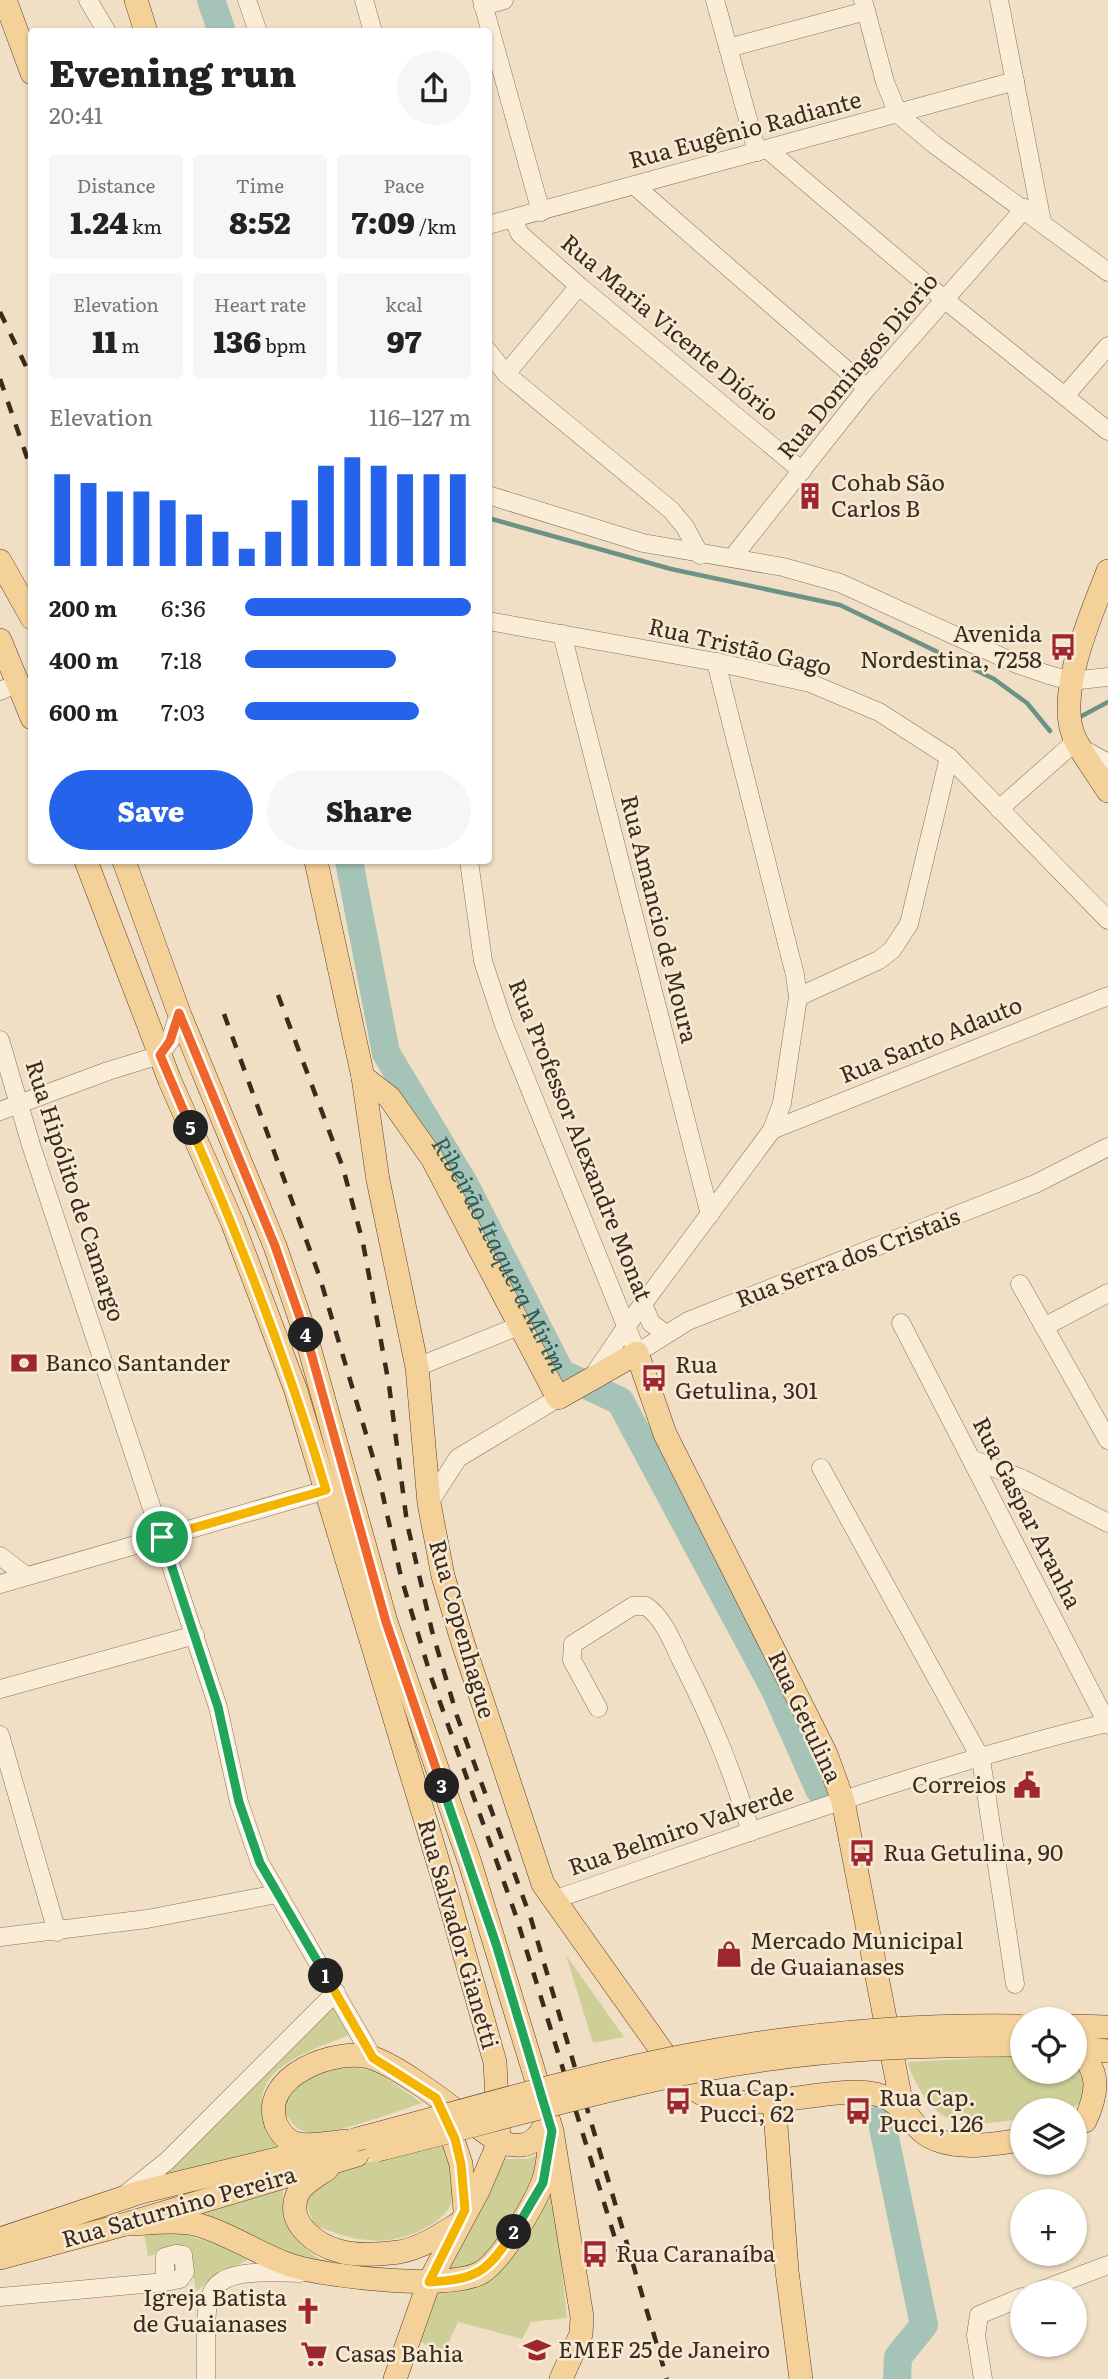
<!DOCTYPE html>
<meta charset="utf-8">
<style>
:root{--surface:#fff;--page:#f6f6f6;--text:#222;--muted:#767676;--accent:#2563eb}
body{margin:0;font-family:Literata,serif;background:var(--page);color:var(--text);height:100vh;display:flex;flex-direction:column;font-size:26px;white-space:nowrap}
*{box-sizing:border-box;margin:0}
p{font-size:23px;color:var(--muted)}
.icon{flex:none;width:38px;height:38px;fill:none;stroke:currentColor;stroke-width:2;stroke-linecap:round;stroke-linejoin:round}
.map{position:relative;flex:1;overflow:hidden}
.side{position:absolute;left:28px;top:28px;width:464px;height:836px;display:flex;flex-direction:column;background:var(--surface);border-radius:7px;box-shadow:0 2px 5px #0004}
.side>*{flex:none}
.fabs{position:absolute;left:1010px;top:2007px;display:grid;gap:14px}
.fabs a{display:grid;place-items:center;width:77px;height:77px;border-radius:50%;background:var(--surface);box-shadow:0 2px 5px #0004;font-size:35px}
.pin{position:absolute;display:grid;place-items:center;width:60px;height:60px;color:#fff;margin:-30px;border:4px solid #fff;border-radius:50%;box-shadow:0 2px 7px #0007}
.km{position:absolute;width:35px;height:35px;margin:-18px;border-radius:50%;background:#222;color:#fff;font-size:19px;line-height:35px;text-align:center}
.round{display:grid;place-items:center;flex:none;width:74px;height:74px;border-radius:37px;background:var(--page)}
.head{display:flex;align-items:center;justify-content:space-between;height:119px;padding:0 21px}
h1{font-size:38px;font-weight:800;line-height:52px}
.metrics{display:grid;grid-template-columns:repeat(3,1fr);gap:10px;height:119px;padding:7px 21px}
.metrics div{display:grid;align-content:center;border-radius:7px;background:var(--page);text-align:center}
.metrics b{font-size:30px;font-weight:800}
.metrics small{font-size:19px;font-weight:400}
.metrics p{font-size:19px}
.chart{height:196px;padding:14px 21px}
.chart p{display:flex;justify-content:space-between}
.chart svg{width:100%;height:126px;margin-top:7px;stroke:var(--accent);stroke-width:6}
.primary-button{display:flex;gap:14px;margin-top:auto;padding:14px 21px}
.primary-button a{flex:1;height:80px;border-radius:42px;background:var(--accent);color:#fff;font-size:28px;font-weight:800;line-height:80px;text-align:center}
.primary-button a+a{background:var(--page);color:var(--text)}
ul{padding:0 21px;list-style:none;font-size:23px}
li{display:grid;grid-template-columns:112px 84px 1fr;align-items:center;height:52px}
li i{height:18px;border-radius:9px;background:var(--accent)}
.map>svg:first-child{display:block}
.green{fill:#cecf97}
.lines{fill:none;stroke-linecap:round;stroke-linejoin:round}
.stream{stroke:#6c9285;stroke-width:4.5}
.river{stroke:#a6c3b8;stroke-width:28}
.minor-casing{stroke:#8c7059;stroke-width:19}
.major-casing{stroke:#5a3e2d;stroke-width:24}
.minor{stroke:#faedd8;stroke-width:18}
.major{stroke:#f5d19a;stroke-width:23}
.rail{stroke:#3b2a1e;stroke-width:4.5;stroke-dasharray:12 12;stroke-linecap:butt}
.major-bridge-casing{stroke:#5a3e2d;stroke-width:24;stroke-linecap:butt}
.major-bridge{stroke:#f5d19a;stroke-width:23}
.split-1-casing{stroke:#fff;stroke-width:14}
.split-2-casing{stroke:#fff;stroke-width:14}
.split-3-casing{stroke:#fff;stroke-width:14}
.split-4-casing{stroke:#fff;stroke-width:14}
.split-5-casing{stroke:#fff;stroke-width:14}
.split-6-casing{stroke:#fff;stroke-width:14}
.split-1{stroke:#22a559;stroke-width:9}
.split-2{stroke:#f5b400;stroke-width:9}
.split-3{stroke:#22a559;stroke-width:9}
.split-4{stroke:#f0652b;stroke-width:9}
.split-5{stroke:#f0652b;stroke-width:9}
.split-6{stroke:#f5b400;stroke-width:9}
.labels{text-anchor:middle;stroke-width:5;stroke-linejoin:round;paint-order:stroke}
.street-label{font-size:23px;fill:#3b2a1e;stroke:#f7ead4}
.poi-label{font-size:23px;fill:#3b2a1e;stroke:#f7ead4;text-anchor:start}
.water-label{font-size:24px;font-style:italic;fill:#2c5c55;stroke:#f7ead4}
</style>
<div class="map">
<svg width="1108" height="2379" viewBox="0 0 1108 2379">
<rect width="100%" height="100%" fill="#f0dfc4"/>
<!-- green -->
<g class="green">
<path d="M566,1955L624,2037L593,2043Z"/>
<path d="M332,2004L351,2034C316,2050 249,2065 264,2117C266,2126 276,2136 282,2145L155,2182Z"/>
<path d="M1022,2056V2072H1074L1075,2061C1104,2116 1062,2110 1022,2110V2119C959,2128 934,2129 908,2065V2062Z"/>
<path d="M339,2065L376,2071L422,2103C398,2111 334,2135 311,2133C300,2131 295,2127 289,2119C266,2088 320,2074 339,2065Z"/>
<path d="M450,2144C454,2164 456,2183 451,2203C449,2212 436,2222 429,2226C388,2249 356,2242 314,2225L307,2205L310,2188C354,2161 400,2155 450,2144Z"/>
<path d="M541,2153L540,2170L494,2248L480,2263L443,2273L504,2159H527Z"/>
<path d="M283,2185C282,2227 290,2237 323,2262L295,2256L178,2216Z"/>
<path d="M553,2185L567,2318L531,2322L522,2339L458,2322L444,2353L416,2340L431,2293L454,2290Z"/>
<path d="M177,2232L220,2245L248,2260L216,2275L196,2292L190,2251L184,2248L148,2256L144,2233Z"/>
</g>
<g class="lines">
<!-- stream -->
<g class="stream">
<path d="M488,518L671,569L840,605L994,679L1027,703L1050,731"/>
<path d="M1078,718L1108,702"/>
</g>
<!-- river -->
<g class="river">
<path d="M211,0L222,32"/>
<path id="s1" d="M349,861L386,1053L465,1185L561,1373L620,1401L776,1692L819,1789"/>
<path d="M881,2118L924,2325L898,2357L897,2379"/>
</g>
<defs>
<g id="minor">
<path d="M88,0L107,32"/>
<path d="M247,0L258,32"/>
<path d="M364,0L373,32"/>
<path d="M482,0L541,212"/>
<path d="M715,0L757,152"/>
<path d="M863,0L885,82L898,114L935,145L1108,272"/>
<path d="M999,0L1042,222"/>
<path d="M483,6L504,0"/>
<path d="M728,48L866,11"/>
<path d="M767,149L944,299L1108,431"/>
<path d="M635,186L867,388"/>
<path d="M513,219L520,234L579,286L802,471"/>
<path d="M488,225L1015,81"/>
<path d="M488,351L506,374L671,510L685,527L700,555"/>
<path d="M506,374L579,286"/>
<path d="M1065,396L1108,346"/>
<path d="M488,495L643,543L783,567L840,583L1017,664L1049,675L1071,681L1108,677"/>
<path d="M732,558L867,388L1025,208"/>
<path d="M488,621L716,662L810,683L879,712L949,757L1108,920"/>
<path d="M562,634L710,1215"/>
<path d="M716,662L795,975L798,997"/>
<path d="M0,691L18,683"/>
<path d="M1083,749L1108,763"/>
<path d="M999,809L1076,741"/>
<path d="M469,861L483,961L504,1025L637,1353L688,1321L1035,1184L1108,1147"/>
<path d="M0,1040L31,1145L218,1707L239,1802L260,1863L373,2058"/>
<path d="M0,1111L108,1071L160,1055L170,1041L179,1013"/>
<path d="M772,1130L1108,996"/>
<path d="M1020,1284L1108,1440"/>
<path d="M643,1304L651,1323L666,1334"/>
<path d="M901,1323L1108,1725"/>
<path d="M1044,1327L1108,1293"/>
<path d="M417,1367L521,1325"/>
<path d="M593,1376L628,1324L772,1130L782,1103L798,997L879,960L892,950L909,924L949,757"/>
<path d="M974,1460L1023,1479L1108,1523"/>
<path d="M821,1468L981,1759L1015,1984"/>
<path d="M429,1503L458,1458L558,1398"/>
<path d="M0,1556L26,1576"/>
<path d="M0,1584L326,1490"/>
<path d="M0,1689L195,1635"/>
<path d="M598,1708L572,1660L573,1644L633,1606H646C664,1619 672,1641 681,1660C711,1719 732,1769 751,1832"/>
<path d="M0,1735L57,1932"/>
<path d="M553,1900C735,1838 920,1768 1107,1723"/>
<path d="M0,1937L147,1919L277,1894"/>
<path d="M127,2193L167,2161L336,1992"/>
<path d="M1037,2292L1108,2265"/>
<path d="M0,2297L165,2282L180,2279L185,2272L183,2255L176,2254L165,2257V2282"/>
<path d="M206,2379C207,2286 194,2268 300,2273"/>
<path d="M983,2379L976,2335L979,2315L1022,2297"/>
</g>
<g id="major">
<path d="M5,0L32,73"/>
<path d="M136,0L146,32"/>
<path d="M0,561L32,618"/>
<path d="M1108,571C1092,613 1053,698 1076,741C1085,758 1098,775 1108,791"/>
<path d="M0,640L32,718"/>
<path d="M86,861L170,1081L233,1224L295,1388L442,1875L495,2062L499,2142L479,2189L429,2282L395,2379"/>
<path d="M124,861L179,1013L275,1246L306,1336L386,1622L470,1863L552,2131L582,2317L581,2334L561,2379"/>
<path d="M316,861L363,1077L378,1180L417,1367L429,1503L443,1576L462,1640L543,1884L679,2075C717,2125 803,2091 857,2092C909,2092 905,2129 937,2140C964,2150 994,2144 1022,2140"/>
<path d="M363,1077L389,1097L432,1158L558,1398L637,1353L665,1434L826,1754L843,1801L902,2106"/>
<path d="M1074,2026L1108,2027"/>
<path d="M1074,2047L1108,2051"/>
<path d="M1074,2048C1102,2069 1098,2093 1085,2121"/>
<path d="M774,2099L787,2271L801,2379"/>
<path d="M445,2115L461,2164L465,2210"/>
<path d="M348,2141C332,2142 309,2148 294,2143C286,2140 280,2132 276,2124C258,2076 337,2046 373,2058C407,2070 467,2120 499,2142C526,2150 536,2144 548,2120"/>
<path d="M327,2169C317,2176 299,2185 296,2198C288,2225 317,2245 339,2251C355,2256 383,2254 399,2252C421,2248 439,2236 458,2224"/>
<path d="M126,2224C147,2224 174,2219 195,2224C230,2233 259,2255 293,2266C328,2277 452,2291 482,2272C502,2259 533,2207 542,2184C547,2173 548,2160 549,2148"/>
<path d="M0,2239L141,2192L314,2150"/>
<path d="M0,2258L126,2224L357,2155"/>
</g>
</defs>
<!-- minor casing -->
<use href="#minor" class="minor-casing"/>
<!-- major casing -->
<use href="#major" class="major-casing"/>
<!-- minor -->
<use href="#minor" class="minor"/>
<!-- major -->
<use href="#major" class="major"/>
<!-- rail -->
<g class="rail">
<path d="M0,312L32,379"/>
<path d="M0,379L32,472"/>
<path d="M278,995L343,1168L363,1243L389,1385L407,1523L432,1631L457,1716L531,1919L667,2379"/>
<path d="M224,1014L320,1278L379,1478L401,1577L431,1677L516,1916L621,2258"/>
</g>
<defs>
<g id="major-bridge">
<path d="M354,2140C465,2111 576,2077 689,2055C799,2034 910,2024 1022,2026"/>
<path d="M377,2150C496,2121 616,2084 737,2064C832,2048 926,2045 1022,2045"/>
</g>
</defs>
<!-- major-bridge casing -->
<use href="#major-bridge" class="major-bridge-casing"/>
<!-- major-bridge -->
<use href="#major-bridge" class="major-bridge"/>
</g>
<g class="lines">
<defs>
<path id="split-1" d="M162,1537L218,1707L239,1802L260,1863L326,1976"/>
<path id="split-2" d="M326,1976L373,2058L436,2098L455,2139L461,2164L465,2210L429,2282C479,2279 486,2272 514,2232"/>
<path id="split-3" d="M442,1786L496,1944L552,2131L543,2183L514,2232"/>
<path id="split-4" d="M306,1335L386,1622L442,1786"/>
<path id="split-5" d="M191,1128L160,1055L170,1041L179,1013L275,1246L306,1335"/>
<path id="split-6" d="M162,1537L326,1490C289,1366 243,1247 191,1128"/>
</defs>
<!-- split-1 casing -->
<use href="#split-1" class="split-1-casing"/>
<!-- split-2 casing -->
<use href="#split-2" class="split-2-casing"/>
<!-- split-3 casing -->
<use href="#split-3" class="split-3-casing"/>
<!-- split-4 casing -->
<use href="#split-4" class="split-4-casing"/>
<!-- split-5 casing -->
<use href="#split-5" class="split-5-casing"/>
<!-- split-6 casing -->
<use href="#split-6" class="split-6-casing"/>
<!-- split-1 -->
<use href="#split-1" class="split-1"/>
<!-- split-2 -->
<use href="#split-2" class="split-2"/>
<!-- split-3 -->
<use href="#split-3" class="split-3"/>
<!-- split-4 -->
<use href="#split-4" class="split-4"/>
<!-- split-5 -->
<use href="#split-5" class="split-5"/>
<!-- split-6 -->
<use href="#split-6" class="split-6"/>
</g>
<!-- icons -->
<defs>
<symbol id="building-bare" viewBox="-9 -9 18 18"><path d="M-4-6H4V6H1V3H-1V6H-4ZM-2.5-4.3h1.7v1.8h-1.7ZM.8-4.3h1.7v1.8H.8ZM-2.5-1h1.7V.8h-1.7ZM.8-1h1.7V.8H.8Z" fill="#9e2631" stroke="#f7ead4" stroke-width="2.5" paint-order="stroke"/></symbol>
<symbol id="bus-bare" viewBox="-9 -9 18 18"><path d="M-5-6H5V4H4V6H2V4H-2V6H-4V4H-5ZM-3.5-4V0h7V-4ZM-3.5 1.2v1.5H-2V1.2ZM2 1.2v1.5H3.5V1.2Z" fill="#9e2631" stroke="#f7ead4" stroke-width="2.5" paint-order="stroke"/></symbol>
<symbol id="bank-bare" viewBox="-9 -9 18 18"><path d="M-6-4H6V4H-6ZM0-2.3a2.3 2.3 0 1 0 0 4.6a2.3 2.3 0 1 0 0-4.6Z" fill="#9e2631" stroke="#f7ead4" stroke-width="2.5" paint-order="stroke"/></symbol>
<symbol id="civic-bare" viewBox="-9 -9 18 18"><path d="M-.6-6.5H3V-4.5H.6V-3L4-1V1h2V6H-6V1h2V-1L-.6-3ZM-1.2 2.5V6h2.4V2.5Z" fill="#9e2631" stroke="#f7ead4" stroke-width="2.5" paint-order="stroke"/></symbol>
<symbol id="shop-bare" viewBox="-9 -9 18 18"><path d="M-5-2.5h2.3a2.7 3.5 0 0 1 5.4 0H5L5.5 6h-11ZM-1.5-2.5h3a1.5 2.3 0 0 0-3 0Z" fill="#9e2631" stroke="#f7ead4" stroke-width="2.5" paint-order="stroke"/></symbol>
<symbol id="church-bare" viewBox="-9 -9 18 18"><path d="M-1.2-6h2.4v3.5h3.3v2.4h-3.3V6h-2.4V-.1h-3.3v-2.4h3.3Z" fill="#9e2631" stroke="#f7ead4" stroke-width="2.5" paint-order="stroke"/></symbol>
<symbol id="school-bare" viewBox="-9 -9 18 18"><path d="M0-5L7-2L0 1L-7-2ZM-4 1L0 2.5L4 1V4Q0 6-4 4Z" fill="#9e2631" stroke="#f7ead4" stroke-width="2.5" paint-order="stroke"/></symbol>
<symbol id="supermarket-bare" viewBox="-9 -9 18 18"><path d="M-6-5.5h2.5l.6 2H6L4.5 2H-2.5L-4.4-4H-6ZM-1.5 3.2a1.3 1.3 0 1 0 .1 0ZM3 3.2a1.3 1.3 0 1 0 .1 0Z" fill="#9e2631" stroke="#f7ead4" stroke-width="2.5" paint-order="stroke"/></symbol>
</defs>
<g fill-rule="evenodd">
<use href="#building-bare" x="791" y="477" width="38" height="38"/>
<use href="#bus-bare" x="1044" y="628" width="38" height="38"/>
<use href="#bank-bare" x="5" y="1344" width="38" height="38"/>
<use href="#bus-bare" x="635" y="1359" width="38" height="38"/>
<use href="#civic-bare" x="1008" y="1766" width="38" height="38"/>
<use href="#bus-bare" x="843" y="1834" width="38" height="38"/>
<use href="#shop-bare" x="710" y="1935" width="38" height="38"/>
<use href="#bus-bare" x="659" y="2082" width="38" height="38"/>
<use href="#bus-bare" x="839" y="2092" width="38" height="38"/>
<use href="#bus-bare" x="576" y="2235" width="38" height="38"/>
<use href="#church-bare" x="289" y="2292" width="38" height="38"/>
<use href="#school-bare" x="518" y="2331" width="38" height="38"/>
<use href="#supermarket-bare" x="295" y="2335" width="38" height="38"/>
</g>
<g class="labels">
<!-- street labels -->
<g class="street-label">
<text transform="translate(745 130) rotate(-15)" y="8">Rua Eugênio Radiante</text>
<text transform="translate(670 328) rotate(40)" y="8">Rua Maria Vicente Diório</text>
<text transform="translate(858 366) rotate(-50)" y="8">Rua Domingos Diorio</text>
<text transform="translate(740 647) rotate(13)" y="8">Rua Tristão Gago</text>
<text transform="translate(659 919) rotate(76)" y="8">Rua Amancio de Moura</text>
<text transform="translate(931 1040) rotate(-22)" y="8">Rua Santo Adauto</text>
<text transform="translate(580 1140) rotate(68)" y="8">Rua Professor Alexandre Monat</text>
<text transform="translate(75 1191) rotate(72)" y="8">Rua Hipólito de Camargo</text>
<text transform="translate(848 1258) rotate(-21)" y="8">Rua Serra dos Cristais</text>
<text transform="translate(1027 1513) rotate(63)" y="8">Rua Gaspar Aranha</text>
<text transform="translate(462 1629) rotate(74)" y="8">Rua Copenhague</text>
<text transform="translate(805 1717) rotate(65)" y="8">Rua Getulina</text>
<text transform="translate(681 1830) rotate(-19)" y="8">Rua Belmiro Valverde</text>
<text transform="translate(458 1934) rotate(74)" y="8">Rua Salvador Gianetti</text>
<text transform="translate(179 2207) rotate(-16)" y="8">Rua Saturnino Pereira</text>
</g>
<!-- poi labels -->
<g class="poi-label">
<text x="831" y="491">Cohab São<tspan x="831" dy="26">Carlos B</tspan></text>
<text x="1042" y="642" text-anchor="end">Avenida<tspan x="1042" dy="26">Nordestina, 7258</tspan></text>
<text x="45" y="1371">Banco Santander</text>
<text x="675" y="1373">Rua<tspan x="675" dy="26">Getulina, 301</tspan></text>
<text x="1006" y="1793" text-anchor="end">Correios</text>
<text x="883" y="1861">Rua Getulina, 90</text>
<text x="750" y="1949">Mercado Municipal<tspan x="750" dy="26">de Guaianases</tspan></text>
<text x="699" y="2096">Rua Cap.<tspan x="699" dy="26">Pucci, 62</tspan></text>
<text x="879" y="2106">Rua Cap.<tspan x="879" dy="26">Pucci, 126</tspan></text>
<text x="616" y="2262">Rua Caranaíba</text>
<text x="287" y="2306" text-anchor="end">Igreja Batista<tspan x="287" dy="26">de Guaianases</tspan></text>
<text x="558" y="2358">EMEF 25 de Janeiro</text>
<text x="335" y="2362">Casas Bahia</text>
</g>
<!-- water labels -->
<g class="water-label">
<text dy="8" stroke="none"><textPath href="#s1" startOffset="427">Ribeirão Itaquera Mirim</textPath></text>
</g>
</g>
</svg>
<div class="fabs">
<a><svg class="icon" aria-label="locate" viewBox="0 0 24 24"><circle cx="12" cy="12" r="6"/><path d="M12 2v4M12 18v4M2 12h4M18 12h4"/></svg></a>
<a><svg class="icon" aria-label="layers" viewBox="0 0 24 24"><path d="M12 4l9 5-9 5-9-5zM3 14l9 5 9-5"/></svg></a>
<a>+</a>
<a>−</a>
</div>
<div class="pin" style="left:162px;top:1537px;background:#1e9e55"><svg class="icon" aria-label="arrive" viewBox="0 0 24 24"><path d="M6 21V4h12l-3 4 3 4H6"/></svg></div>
<b class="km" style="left:326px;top:1976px">1</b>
<b class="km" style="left:514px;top:2232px">2</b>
<b class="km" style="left:442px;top:1786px">3</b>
<b class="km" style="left:306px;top:1335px">4</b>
<b class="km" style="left:191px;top:1128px">5</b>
<section class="side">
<div class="head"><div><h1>Evening run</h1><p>20:41</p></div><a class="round"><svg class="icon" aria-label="share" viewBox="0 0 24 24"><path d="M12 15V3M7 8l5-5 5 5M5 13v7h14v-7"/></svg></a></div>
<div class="metrics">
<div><p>Distance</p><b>1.24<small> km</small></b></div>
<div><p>Time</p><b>8:52</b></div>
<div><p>Pace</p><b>7:09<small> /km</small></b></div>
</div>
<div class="metrics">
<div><p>Elevation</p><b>11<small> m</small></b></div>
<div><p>Heart rate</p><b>136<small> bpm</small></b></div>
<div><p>kcal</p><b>97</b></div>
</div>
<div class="chart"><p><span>Elevation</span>116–127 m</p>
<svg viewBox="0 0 160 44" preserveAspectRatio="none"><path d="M5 44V12M15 44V15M25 44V18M35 44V18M45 44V21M55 44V26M65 44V32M75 44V38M85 44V32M95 44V21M105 44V9M115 44V6M125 44V9M135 44V12M145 44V12M155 44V12"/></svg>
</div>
<ul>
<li><b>200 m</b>6:36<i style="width:100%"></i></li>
<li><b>400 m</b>7:18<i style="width:67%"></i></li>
<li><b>600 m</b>7:03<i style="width:77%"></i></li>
</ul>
<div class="primary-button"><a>Save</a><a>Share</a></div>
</section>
</div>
